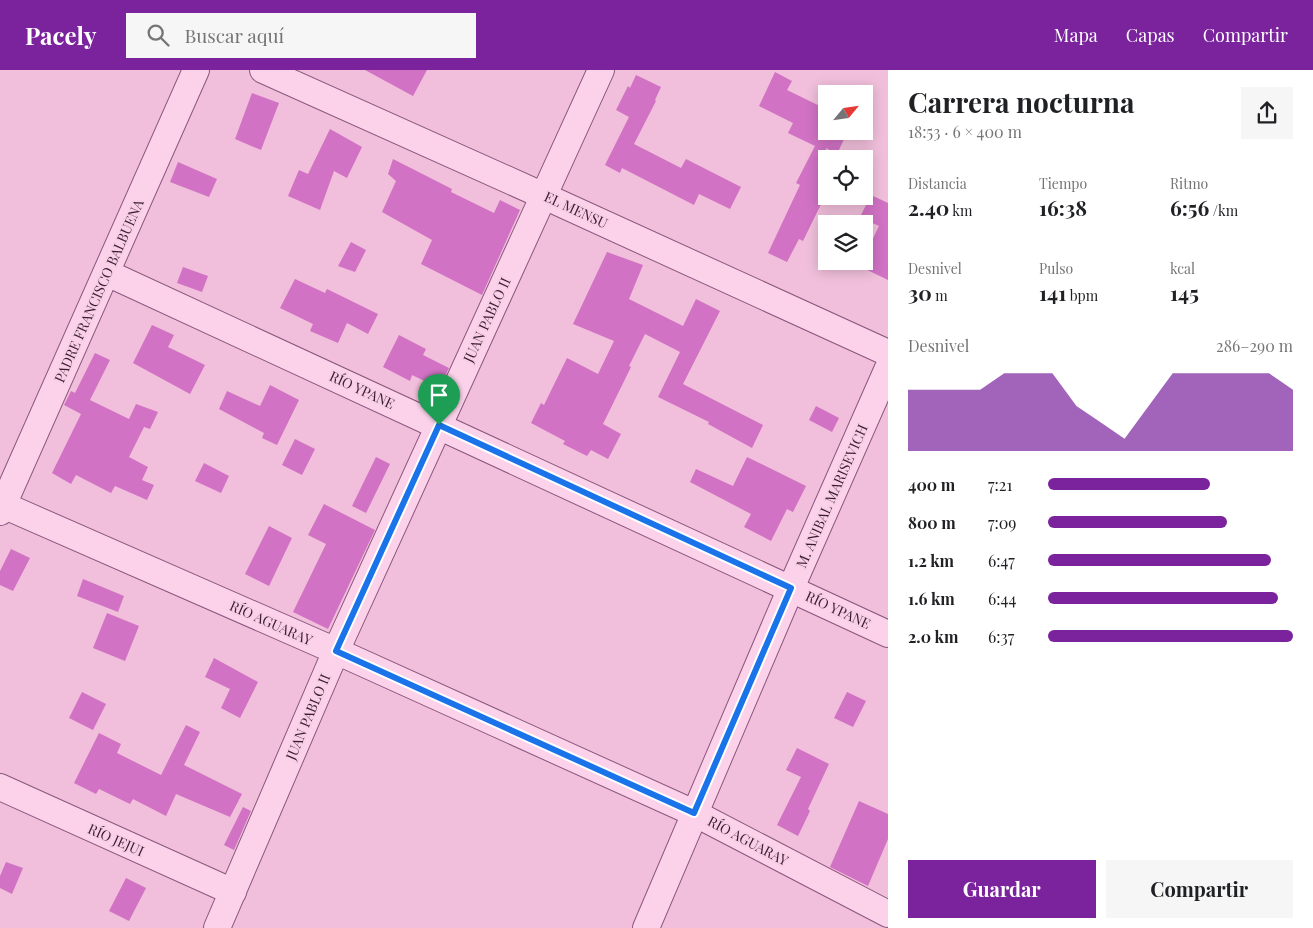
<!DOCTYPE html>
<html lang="es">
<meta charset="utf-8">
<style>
:root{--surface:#fff;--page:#f6f6f6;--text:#202124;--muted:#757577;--accent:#7b229d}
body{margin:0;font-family:"Playfair Display",serif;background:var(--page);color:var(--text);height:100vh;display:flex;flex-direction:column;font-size:19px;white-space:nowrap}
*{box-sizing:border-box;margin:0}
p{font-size:16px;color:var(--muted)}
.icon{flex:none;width:28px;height:28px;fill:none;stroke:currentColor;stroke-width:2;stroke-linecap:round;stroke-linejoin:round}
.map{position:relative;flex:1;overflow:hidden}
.details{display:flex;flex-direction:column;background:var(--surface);width:425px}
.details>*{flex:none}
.needle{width:32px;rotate:61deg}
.buttons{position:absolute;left:818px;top:15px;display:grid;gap:10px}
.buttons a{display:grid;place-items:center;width:55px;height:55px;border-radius:0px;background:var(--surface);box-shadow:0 2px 12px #0003;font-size:25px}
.pin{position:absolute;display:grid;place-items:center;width:42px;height:42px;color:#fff;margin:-51px -21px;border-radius:50% 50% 50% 0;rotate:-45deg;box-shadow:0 0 5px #0007}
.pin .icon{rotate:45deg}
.round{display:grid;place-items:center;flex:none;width:52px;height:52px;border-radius:0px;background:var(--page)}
.summary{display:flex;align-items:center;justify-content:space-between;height:85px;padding:0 20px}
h1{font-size:28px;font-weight:700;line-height:38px}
.metrics{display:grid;grid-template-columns:repeat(3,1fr);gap:8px;height:85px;padding:5px 20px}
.metrics div{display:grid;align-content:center}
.metrics b{font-size:21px;font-weight:700}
.metrics small{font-size:14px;font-weight:400}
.metrics p{font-size:14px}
.chart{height:140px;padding:10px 20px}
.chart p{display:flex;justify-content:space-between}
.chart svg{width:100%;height:90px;margin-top:5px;fill:var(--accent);opacity:.7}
.cta{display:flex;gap:10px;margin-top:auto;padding:10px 20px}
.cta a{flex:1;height:58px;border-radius:0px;background:var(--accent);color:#fff;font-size:20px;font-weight:700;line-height:58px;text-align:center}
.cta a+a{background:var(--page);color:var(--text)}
ul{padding:0 20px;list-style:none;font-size:16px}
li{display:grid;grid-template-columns:80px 60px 1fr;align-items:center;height:38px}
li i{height:12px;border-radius:6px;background:var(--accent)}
header{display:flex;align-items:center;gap:30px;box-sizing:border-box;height:70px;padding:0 25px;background:var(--accent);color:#fff}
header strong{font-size:24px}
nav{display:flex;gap:28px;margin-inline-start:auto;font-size:18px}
.search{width:350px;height:45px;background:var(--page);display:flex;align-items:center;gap:12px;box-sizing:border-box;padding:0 18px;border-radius:0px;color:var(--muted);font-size:19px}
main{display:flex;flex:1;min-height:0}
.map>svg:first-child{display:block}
.building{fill:#d172c4}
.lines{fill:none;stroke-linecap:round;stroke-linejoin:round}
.minor-casing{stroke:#8a567d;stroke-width:28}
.minor{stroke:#fbd2ea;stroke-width:26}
.route-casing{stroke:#fff;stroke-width:10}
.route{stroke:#1a73e8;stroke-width:6}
.labels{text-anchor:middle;stroke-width:4;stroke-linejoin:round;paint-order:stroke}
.street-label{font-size:14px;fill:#391c33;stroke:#f8cfe6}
</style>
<header>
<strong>Pacely</strong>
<div class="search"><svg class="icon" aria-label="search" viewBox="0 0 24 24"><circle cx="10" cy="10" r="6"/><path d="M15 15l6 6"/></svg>Buscar aquí</div>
<nav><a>Mapa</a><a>Capas</a><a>Compartir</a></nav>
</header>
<main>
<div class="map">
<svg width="888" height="858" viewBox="0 0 888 858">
<rect width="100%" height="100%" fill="#f1bfdb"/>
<!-- building -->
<g class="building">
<path d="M365,0H427L413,26Z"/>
<path d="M775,2L792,11L787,20L826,39V61H848L837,84L826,78V124L803,171L799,169L787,192L768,183L800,115L796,113L815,76L788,63L793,53L759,36Z"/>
<path d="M636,5L661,17L655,30L656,31L634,74L681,98L686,89L741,117L730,139L699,124L694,135L622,98L620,103L605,95L629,47L616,40L628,16L630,18Z"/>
<path d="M252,23L279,33L261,80L235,69Z"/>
<path d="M330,59L362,77L347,108L334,101L320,140L288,126L299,100L308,104Z"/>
<path d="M393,89L452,119L451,122L494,143L500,130L520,140L482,225L421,194L432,170L382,142L396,111L388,104Z"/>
<path d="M178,92L217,109L209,127L170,112Z"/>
<path d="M871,125L888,133V210L859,196L862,191H864V187L879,156L860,147Z"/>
<path d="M351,172L366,180L355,202L338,196Z"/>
<path d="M607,182L643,195L629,229L683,256L696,229L720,241L683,314L763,355L752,378L708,354L709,352L658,327L680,282L645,264L629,296L631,297L603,354L621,364L608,389L591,380L587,386L563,374L565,371L531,353L541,333L544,335L567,288L598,304L614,271L573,254Z"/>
<path d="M183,197L208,206L202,222L177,213Z"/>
<path d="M295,209L325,223L327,219L378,244L368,264L347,253L338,273L310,261L313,254L280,238Z"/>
<path d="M152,255L174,265L168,277L205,295L190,324L133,293Z"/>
<path d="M399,265L426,279L423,285L449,298L439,318L412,305L410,311L383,297Z"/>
<path d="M95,283L110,290L90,330L129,349L136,334L158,342L150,359L144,357L129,387L148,397L142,410L154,415L147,430L115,416L111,423L76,405L71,414L52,403L81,344L64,335L71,321L75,323Z"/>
<path d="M270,315L299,330L277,375L262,368L264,363L219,339L227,321L260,336Z"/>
<path d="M816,336L839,348L832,362L809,350Z"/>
<path d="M295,369L315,379L302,405L282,395Z"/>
<path d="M376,387L390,394L366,443L352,436Z"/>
<path d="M747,387L806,416L793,442L787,439L771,471L744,457L751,444L690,412L696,399L733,416Z"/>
<path d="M204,393L229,406L221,423L195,411Z"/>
<path d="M324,434L375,460L328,559L293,542L326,474L308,465Z"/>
<path d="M269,456L292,468L269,516L245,504Z"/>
<path d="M11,479L30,488L13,521L0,515V501Z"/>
<path d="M83,509L124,526L118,542L77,526Z"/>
<path d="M107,543L139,556L125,591L93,578Z"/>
<path d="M214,588L258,612L240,648L221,638L230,619L205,607Z"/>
<path d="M82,622L106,634L93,660L69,648Z"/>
<path d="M847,622L866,631L853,657L834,648Z"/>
<path d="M186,655L200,662L184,695L242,724L230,747L176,724L166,746L133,729L130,734L99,719L96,724L74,713L99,663L121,674L117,683L161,705Z"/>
<path d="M797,678L829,694L808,739L810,741L798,766L777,755L801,707L786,700Z"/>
<path d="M859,731L888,744V769L868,816L830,797Z"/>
<path d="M243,737L251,741L234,780L224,775Z"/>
<path d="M6,792L23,798L12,824L0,818V806Z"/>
<path d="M126,808L146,818L129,851L109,841Z"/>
</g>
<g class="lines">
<defs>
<g id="minor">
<path d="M263,0L544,126L888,283"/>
<path d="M107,203L888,564"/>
<path d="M3,435L336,581L694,743L888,844"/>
<path d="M0,442L196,0"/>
<path d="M0,717L233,822"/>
<path d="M217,858L336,581L601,0"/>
<path d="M646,858L791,518L888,298"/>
</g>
</defs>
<!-- minor casing -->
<use href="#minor" class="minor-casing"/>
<!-- minor -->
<use href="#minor" class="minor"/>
</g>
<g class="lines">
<defs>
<path id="route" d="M439,355L791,518L694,743L336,581Z"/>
</defs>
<!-- route casing -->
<use href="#route" class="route-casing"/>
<!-- route -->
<use href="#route" class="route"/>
</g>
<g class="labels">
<!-- street labels -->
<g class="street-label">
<text transform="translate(576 140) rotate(25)" y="5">EL MENSU</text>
<text transform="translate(99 221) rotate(-66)" y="5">PADRE FRANCISCO BALBUENA</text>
<text transform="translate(487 250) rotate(-65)" y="5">JUAN PABLO II</text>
<text transform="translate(362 320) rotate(25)" y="5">RÍO YPANE</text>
<text transform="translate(832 426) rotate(-66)" y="5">M. ANIBAL MARISEVICH</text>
<text transform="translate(838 540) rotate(25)" y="5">RÍO YPANE</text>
<text transform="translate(271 553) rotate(24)" y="5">RÍO AGUARAY</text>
<text transform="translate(308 647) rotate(-67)" y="5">JUAN PABLO II</text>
<text transform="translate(116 770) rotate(24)" y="5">RÍO JEJUI</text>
<text transform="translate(748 771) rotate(28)" y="5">RÍO AGUARAY</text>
</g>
</g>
</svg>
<div class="buttons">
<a><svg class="needle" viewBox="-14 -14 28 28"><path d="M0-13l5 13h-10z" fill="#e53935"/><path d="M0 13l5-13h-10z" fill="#757577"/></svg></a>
<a><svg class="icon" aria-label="locate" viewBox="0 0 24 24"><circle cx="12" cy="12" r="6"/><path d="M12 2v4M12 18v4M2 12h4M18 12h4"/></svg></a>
<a><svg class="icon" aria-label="layers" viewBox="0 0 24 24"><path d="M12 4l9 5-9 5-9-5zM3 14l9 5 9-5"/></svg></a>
</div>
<div class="pin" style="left:439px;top:355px;background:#1e9e55"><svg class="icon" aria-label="arrive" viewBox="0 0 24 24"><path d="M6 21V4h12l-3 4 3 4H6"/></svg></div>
</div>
<section class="details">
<div class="summary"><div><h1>Carrera nocturna</h1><p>18:53 · 6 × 400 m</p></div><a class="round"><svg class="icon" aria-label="share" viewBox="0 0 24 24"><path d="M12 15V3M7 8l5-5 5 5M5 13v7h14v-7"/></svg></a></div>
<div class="metrics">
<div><p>Distancia</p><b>2.40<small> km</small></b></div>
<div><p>Tiempo</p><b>16:38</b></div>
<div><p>Ritmo</p><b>6:56<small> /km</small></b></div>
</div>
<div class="metrics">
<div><p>Desnivel</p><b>30<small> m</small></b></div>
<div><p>Pulso</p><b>141<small> bpm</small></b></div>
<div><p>kcal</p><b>145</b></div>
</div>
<div class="chart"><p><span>Desnivel</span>286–290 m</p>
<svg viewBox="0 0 160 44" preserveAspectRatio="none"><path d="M0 44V14L10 14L20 14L30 14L40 6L50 6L60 6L70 22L80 30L90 38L100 22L110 6L120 6L130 6L140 6L150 6L160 14V44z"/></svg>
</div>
<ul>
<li><b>400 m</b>7:21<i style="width:66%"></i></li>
<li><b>800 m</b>7:09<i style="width:73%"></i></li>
<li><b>1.2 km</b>6:47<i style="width:91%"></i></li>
<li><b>1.6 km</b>6:44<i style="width:94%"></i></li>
<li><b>2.0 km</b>6:37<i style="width:100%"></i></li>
</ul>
<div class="cta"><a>Guardar</a><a>Compartir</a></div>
</section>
</main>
